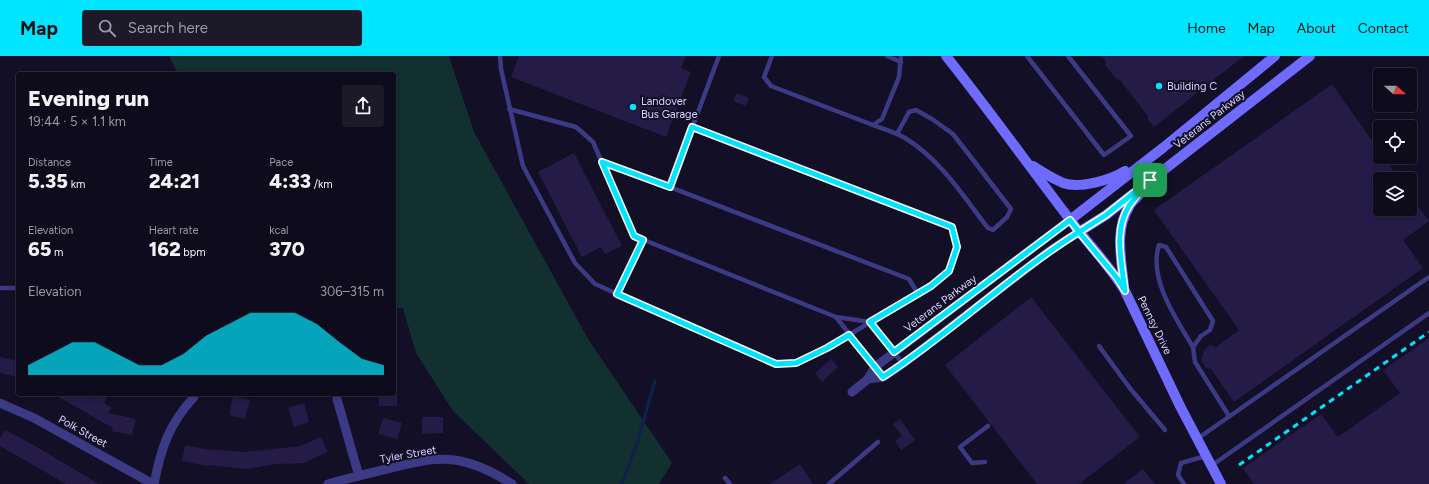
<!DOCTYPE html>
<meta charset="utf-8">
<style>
:root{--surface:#0e0b1c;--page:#1c1929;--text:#f1f3f6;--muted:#9b9ba3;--line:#2e2b3b;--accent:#00e5ff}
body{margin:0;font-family:Figtree,sans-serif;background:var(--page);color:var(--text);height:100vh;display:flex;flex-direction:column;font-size:15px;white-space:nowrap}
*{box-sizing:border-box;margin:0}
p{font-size:13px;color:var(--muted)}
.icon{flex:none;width:22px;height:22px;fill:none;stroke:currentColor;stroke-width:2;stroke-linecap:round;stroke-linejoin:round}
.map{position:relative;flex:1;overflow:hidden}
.sheet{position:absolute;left:16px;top:16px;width:380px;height:324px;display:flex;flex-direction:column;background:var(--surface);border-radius:4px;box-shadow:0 2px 6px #0003,0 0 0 1px var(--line)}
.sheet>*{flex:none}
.needle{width:26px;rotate:111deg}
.fabs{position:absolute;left:1373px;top:12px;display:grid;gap:8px}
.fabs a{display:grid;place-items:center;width:44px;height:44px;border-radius:4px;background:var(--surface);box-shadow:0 2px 6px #0003,0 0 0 1px var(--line);font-size:20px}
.pin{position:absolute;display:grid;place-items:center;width:34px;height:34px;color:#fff;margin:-17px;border-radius:8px;box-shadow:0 2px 6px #0006}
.round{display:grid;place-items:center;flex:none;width:42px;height:42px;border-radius:4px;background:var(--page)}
.head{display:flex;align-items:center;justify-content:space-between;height:68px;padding:0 12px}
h1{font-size:22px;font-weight:800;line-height:30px}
.metrics{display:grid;grid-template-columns:repeat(3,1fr);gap:6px;height:68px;padding:4px 12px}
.metrics div{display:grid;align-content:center}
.metrics b{font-size:20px;font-weight:800}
.metrics small{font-size:11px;font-weight:400}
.metrics p{font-size:11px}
.chart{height:112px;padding:8px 12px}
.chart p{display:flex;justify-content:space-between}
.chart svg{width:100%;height:72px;margin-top:4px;fill:var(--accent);opacity:.7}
header{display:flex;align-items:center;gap:24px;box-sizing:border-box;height:56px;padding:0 20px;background:var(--accent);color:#111}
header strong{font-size:19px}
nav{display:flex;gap:22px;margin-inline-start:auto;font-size:14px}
.search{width:280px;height:36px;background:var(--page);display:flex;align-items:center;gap:10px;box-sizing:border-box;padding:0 14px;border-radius:4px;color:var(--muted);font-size:15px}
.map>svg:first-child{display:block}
.green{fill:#12302f}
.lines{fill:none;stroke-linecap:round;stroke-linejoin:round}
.stream{stroke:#0c2248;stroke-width:3.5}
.building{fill:#241b47}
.lane{stroke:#3d3a85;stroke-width:4.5}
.street{stroke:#3d3a85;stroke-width:9}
.secondary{stroke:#6f6bff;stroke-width:10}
.rail{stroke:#00e5ff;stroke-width:3;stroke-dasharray:6 5;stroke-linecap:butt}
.route-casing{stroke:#fff;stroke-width:8}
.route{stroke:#00e5ff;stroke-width:5}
.poi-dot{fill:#00e5ff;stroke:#130f26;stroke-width:1.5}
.labels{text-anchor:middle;stroke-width:4;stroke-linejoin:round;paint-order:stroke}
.poi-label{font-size:11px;fill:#d9d4ff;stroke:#130f26;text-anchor:start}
.street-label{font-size:11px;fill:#d9d4ff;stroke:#130f26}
</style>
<header>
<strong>Map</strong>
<div class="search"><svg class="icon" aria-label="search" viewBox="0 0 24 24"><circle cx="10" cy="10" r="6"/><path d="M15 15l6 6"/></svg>Search here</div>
<nav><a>Home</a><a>Map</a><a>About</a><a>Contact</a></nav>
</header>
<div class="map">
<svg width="1429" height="428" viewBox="0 0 1429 428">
<rect width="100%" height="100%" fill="#130f26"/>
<!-- green -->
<path class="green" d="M169,0H449L474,76L588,283L672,407L659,428H529L453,355L416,297L403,252L394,253V18H178Z"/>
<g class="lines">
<!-- stream -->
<path class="stream" d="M622,428L638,384L655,325"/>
</g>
<!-- building -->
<g class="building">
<path d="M519,0H686L681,12L691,16L666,81L511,21Z"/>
<path d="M1101,0H1244L1154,71L1148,63V60L1120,24L1116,23L1105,9L1106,6Z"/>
<path d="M1332,28L1380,96V101H1384L1399,123H1380V153H1410V139L1429,165L1403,184L1423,212L1234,346L1211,313L1206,312L1201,304L1204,294L1210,289L1216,291L1239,274L1154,154Z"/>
<path d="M737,37L749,42L746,50L733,45Z"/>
<path d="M574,97L622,190L605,198L601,191L582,201L538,116Z"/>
<path d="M1031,241L1140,381L1079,428H1037L945,309Z"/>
<path d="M1429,282V428H1254L1243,412L1321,358L1338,381L1400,337L1383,314Z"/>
<path d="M0,301L18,305V321L0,317Z"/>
<path d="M831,303L838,311L822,326L815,317Z"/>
<path d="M53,338H86L94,342L96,338H101L107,341L104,347L112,352L108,357L136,363L132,379L112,375L113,372Z"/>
<rect x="379" y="338" width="18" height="12"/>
<path d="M233,340L250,344L245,363L229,359Z"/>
<path d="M304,347L309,366L294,371L288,352Z"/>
<path d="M422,361H443V377L422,378Z"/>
<path d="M383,362L402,367L397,383L378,378Z"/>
<path d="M900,363L915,384L901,394L895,385L902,380L893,368Z"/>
<path d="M5,374L30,387L99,428H66L0,390V382Z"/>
<path d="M321,381L328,396L303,407L276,408L244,413L207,409V410L182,405L185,389L204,393L244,396L300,390Z"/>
<path d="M800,408L813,428H770Z"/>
<path d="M1143,413L1155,428H1123Z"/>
</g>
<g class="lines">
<!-- lane -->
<g class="lane">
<path d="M500,0L501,13L523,110L575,207L595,228L776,308L796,307L827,292L931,230L949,215L957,191L952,171L692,71"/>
<path d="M772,0L764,21L771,30L873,69L882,63L899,21L901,0"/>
<path d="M887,0L901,6"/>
<path d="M1027,0L1104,99L1131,80L1068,0"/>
<path d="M509,53L576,71L593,86L634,180L836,261L870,266L903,308"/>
<path d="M873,69C883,73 895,76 905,82C940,103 963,140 988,172L993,174L1007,161L1011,153L953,78L932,63L916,54L909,56L897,78"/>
<path d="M602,105L909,223L918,238"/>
<path d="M670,131L719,0"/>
<path d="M0,232H18"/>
<path d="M617,238L643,184"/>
<path d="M836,261L883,321"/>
<path d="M1099,290L1129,331L1165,374"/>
<path d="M1193,291C1176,263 1148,222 1159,189L1166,191L1213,265L1210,274L1201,280L1193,291L1195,306L1229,360"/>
<path d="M1197,383L1429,221"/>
<path d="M985,406L972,407L960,391L988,370"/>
<path d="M1211,410L1429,257"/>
<path d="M725,422L730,428"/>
<path d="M829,428L878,386"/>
<path d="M1184,428L1178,419L1181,407L1206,400"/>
</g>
<!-- street -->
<g class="street">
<path d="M868,323L883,321L903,308L1052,193L1079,176"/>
<path d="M852,336L868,323L875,311L1070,164"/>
<path d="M337,343L359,420"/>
<path d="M0,347L34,362L153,428"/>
<path d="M154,428C161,392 169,368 194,341"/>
<path d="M328,428C349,422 370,417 391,412C412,407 433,401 455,404C475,407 495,417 512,428"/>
</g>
<!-- secondary -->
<g class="secondary">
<path d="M946,0C989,54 1029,110 1071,165C1089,189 1110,210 1125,235L1180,350L1221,428"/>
<path d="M1033,110C1042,116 1052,122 1063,127C1079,133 1111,124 1125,115"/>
<path d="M1070,164L1164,91L1275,0"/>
<path d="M1079,176L1106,159L1310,0"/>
<path d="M1124,231C1122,205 1114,175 1129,151C1131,146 1136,143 1139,139"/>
</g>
<!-- rail -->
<path class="rail" d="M1239,409L1429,276"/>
</g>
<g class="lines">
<defs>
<path id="route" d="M1150,124L1106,159L1079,176L1070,164L894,296L870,266L931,230L949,215L957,191L952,171L692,71L670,131L602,106L634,180L643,184L617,238L776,308L796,307L827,292L849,279L883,321C951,277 1010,219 1079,176L1117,222L1125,235C1122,208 1113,175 1129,150C1134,142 1144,132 1150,124"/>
</defs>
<!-- route casing -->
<use href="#route" class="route-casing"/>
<!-- route -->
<use href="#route" class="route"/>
</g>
<!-- markers -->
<g class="poi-dot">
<circle cx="1159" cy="30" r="4"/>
<circle cx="633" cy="51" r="4"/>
</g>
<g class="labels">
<!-- poi labels -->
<g class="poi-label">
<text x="1167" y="34">Building C</text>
<text x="641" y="49">Landover<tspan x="641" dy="13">Bus Garage</tspan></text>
</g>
<!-- street labels -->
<g class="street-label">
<text transform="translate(1209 63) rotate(-38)" y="4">Veterans Parkway</text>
<text transform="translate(940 247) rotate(-37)" y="4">Veterans Parkway</text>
<text transform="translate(1155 269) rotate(64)" y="4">Pennsy Drive</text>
<text transform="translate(83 375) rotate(29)" y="4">Polk Street</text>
<text transform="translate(408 398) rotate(-10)" y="4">Tyler Street</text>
</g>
</g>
</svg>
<div class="fabs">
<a><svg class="needle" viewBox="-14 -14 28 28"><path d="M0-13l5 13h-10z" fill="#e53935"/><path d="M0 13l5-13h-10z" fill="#9b9ba3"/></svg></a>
<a><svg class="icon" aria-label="locate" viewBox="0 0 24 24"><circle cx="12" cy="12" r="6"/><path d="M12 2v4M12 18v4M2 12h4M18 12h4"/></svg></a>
<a><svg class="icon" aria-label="layers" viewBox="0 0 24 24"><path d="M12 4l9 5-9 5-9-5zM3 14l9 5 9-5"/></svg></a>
</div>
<div class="pin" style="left:1150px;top:124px;background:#1e9e55"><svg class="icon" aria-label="arrive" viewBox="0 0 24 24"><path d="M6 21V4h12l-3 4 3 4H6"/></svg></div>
<section class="sheet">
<div class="head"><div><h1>Evening run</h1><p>19:44 · 5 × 1.1 km</p></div><a class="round"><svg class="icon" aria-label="share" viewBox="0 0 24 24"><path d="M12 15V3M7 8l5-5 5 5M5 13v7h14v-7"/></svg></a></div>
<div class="metrics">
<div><p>Distance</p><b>5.35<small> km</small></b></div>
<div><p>Time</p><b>24:21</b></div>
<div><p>Pace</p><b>4:33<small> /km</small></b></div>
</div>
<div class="metrics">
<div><p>Elevation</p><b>65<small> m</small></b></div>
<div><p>Heart rate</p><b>162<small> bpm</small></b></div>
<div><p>kcal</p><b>370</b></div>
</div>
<div class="chart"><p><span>Elevation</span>306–315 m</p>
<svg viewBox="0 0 160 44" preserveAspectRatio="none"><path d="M0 44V38L10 31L20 24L30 24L40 31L50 38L60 38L70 31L80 20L90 13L100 6L110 6L120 6L130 13L140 24L150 34L160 38V44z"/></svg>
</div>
</section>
</div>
